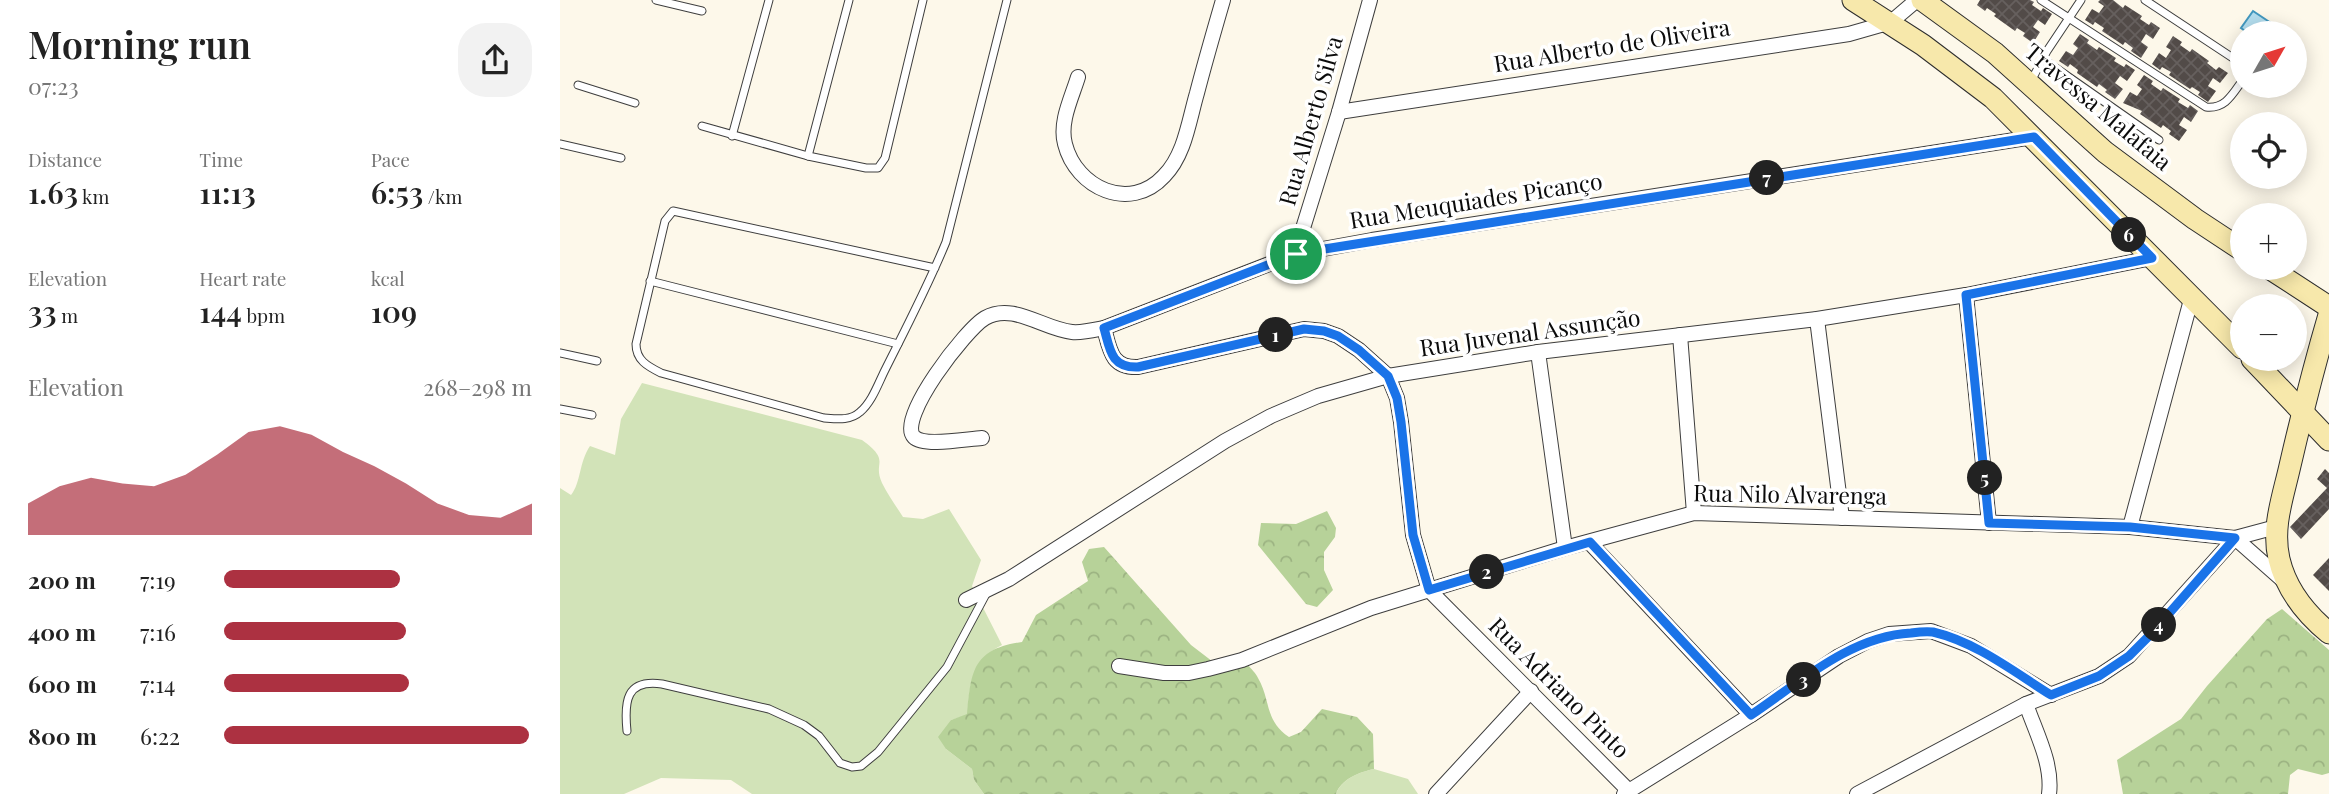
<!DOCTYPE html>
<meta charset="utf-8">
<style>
:root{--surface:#fff;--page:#f2f2f2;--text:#222;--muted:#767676;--accent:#ac3141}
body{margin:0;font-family:"Playfair Display",serif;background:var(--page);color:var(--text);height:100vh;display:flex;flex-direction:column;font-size:26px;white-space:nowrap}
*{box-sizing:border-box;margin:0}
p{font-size:23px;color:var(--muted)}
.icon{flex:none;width:38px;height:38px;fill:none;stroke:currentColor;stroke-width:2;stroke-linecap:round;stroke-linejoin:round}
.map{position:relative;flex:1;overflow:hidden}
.drawer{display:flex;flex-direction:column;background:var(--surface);width:560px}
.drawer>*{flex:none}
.needle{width:46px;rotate:51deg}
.controls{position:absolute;left:1670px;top:21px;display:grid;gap:14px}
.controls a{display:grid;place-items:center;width:77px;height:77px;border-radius:50%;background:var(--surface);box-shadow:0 4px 18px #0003;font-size:35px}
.pin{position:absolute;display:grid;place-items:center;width:60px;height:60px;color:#fff;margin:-30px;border:4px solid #fff;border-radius:50%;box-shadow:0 2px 7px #0007}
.km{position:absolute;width:35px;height:35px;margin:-18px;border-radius:50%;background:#222;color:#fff;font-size:19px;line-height:35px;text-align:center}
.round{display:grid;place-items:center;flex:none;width:74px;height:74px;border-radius:28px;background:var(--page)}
.summary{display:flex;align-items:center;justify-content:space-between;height:119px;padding:0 28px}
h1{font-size:38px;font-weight:600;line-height:52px}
.figures{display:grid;grid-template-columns:repeat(3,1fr);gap:10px;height:119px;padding:7px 28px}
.figures div{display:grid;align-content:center}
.figures b{font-size:30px;font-weight:600}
.figures small{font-size:19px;font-weight:400}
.figures p{font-size:19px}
.chart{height:196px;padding:14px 28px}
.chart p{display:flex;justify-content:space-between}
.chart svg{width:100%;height:126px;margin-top:7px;fill:var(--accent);opacity:.7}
ul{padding:0 28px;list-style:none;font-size:23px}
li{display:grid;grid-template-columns:112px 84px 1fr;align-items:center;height:52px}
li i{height:18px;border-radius:9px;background:var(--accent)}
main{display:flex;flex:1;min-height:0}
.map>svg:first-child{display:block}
.grass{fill:#d2e3b8}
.forest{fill:url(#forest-crowns)}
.water{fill:#b4deef;stroke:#4298bf;stroke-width:2}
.building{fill:url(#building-cross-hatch)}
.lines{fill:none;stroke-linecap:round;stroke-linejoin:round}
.service-casing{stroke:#3e3e3e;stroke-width:9}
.minor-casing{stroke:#3e3e3e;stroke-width:16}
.secondary-casing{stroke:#2d2d2d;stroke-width:23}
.service{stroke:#fff;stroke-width:7}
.minor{stroke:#fff;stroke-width:14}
.secondary{stroke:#f7e8ab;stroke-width:21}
.route-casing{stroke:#fff;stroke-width:14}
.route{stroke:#1a73e8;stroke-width:9}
.labels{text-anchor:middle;stroke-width:7;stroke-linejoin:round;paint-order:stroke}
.street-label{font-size:23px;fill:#0b0b0b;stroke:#fff}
</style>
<main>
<section class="drawer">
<div class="summary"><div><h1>Morning run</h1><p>07:23</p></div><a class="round"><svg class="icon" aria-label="share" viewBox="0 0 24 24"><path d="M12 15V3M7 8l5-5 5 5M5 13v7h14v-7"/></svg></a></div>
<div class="figures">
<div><p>Distance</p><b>1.63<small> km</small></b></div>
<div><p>Time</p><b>11:13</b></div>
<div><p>Pace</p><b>6:53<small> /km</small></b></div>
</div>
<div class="figures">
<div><p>Elevation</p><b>33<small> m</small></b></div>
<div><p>Heart rate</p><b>144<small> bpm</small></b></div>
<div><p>kcal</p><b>109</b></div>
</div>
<div class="chart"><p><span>Elevation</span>268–298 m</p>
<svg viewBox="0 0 160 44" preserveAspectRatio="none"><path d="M0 44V33L10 27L20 24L30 26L40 27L50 23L60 16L70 8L80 6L90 9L100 15L110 20L120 26L130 33L140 37L150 38L160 33V44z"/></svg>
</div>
<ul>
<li><b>200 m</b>7:19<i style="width:57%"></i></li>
<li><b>400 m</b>7:16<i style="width:59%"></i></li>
<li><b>600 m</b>7:14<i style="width:60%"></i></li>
<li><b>800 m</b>6:22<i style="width:99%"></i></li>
</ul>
</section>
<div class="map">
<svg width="1769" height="794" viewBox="0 0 1769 794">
<defs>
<pattern id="forest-crowns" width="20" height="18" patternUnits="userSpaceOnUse" patternTransform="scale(1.75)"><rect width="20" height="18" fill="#b7d299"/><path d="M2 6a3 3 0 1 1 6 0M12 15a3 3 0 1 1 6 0" fill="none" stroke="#9cb382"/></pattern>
<pattern id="building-cross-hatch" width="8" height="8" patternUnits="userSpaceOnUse" patternTransform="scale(1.75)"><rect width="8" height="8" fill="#524b48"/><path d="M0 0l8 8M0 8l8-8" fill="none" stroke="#66605e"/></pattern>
</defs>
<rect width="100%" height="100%" fill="#fdf8ea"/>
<!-- grass -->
<g class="grass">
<path d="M82,383L302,440C332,462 312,461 322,483C328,495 336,506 343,517L363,519L389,509L421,560L412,586L442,645C411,661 410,683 407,715L391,720L386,749L412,769L414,780L424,794H192L171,780L101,778L64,794H0V488L11,495C21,483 19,462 30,446L55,455L61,419Z"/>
<path d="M814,769L848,779L858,794H776C781,779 800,772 814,769Z"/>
</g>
<!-- forest -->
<g class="forest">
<path d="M767,511L776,528L775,537L764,552V570L773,590L757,607L746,604L698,545L701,523L736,524Z"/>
<path d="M544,547L631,645L661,668L688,665C691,669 696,673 698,678C711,700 704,720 729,737L741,732L762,709L797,717L813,734L814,769C800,772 781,779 776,794H424L414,780L412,769L386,749L378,737L391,720L407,714C411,671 413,649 462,642L476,615L528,581L522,562L529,549Z"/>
<path d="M1722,609L1769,650V773L1762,775L1738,769L1730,775L1728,794H1563L1557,760L1621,719L1647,686L1707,619Z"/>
</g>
<!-- water -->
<path class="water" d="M1693,11L1723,31L1722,33H1688L1681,28Z"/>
<!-- building -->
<g class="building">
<path d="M1420,0H1470L1474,2L1472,5L1481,11L1483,8L1492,14L1485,25L1478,20L1473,27L1480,32L1473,43L1463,36L1465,33L1457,28L1455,31L1434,16L1436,14L1427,8L1425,11L1417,5Z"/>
<path d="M1540,0H1553L1563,8L1565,5L1582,16L1580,19L1589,25L1591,22L1600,28L1593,39L1586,34L1581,42L1588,47L1581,58L1571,51L1573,48L1565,42L1563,45L1542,31L1544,28L1535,22L1533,25L1525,20L1532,9L1539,13L1544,6L1538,2Z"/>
<path d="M1520,34L1529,40L1527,43L1537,50L1539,47L1556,58L1554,61L1564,67L1566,64L1575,70L1567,81L1560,76L1555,83L1563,89L1555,99L1545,92L1547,90L1539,84L1537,87L1517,73L1518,70L1510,64L1508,67L1499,61L1506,51L1513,55L1518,48L1513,44Z"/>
<path d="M1613,36L1622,42L1620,45L1630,52L1632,49L1649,61L1647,63L1656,70L1659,67L1668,73L1660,83L1653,78L1648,86L1656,91L1648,102L1638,95L1640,92L1632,87L1630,89L1609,75L1611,72L1602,67L1600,70L1592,64L1599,53L1606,58L1611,50L1606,47Z"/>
<path d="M1584,75L1593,81L1591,84L1601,91L1603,88L1620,99L1618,102L1628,108L1630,105L1638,111L1631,122L1624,117L1619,125L1627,130L1619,141L1609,134L1611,131L1603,125L1601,128L1580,114L1582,111L1563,103L1570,92L1577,96L1582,89L1577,85Z"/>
<path d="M1765,469L1769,473V509L1741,539L1730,527L1767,488L1757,479Z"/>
<path d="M1769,558V591L1753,575Z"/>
</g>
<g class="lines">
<defs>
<g id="service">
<path d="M96,0L142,11"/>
<path d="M1481,0L1646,107C1665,109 1672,95 1682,81"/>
<path d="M1585,0L1682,64"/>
<path d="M1483,59L1599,140"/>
<path d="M1470,83L1487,51L1521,0"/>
<path d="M18,85L75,103"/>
<path d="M142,126L248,156L306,168H318L325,158L363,0"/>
<path d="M172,136L209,0"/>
<path d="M0,144L61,158"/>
<path d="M248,156L289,0"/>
<path d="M375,268L113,211L105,221L76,344C76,360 87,366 101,373L264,418C277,419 290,421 300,412C312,402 318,384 325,370C346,328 368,286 386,242L447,0"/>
<path d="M90,281L338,344"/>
<path d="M0,353L37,361"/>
<path d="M0,409L32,415"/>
<path d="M67,731C64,701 66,679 102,684L209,709L244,725L259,736L280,763L292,767L301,766L318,752L387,667L426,594"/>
</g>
<g id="minor">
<path d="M518,77C512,97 499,122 505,144C516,188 570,213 604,176C625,155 629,120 637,93C645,62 654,31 663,0"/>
<path d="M779,112L1289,34L1331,22L1357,0"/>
<path d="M735,254L779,112L810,0"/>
<path d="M1406,295L1429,523"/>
<path d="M1257,319L1282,518"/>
<path d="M544,328C550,350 551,368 578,367L744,329L764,331L778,336L799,350L828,376L837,398L841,422L853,535L869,590L1068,790"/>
<path d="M1120,335L1134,513"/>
<path d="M978,352L1005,548"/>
<path d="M422,438C406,439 364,447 354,437C336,419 406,329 425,318C453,302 483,329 512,332C522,333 534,330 544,328L735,254L812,240L1474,137"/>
<path d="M1570,527L1632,296"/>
<path d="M1030,543L1191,715"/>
<path d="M406,600L449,579L665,441L711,416L758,396L828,376L978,352L1257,319L1406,295L1592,258"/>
<path d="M559,666L604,673H629L648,669L682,660L811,608L1005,548L1134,513L1570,527L1675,538L1716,527"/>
<path d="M1466,704C1476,733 1493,764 1489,794"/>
<path d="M876,794L971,691"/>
<path d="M1064,794L1191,715L1279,656L1308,641L1329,634L1371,631L1411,646L1491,695"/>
<path d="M1297,794L1466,704L1539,676L1569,656L1675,538L1726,583"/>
</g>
<g id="secondary">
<path d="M1293,0L1363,45L1433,98L1682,348"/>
<path d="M1362,0L1435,53L1545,152L1635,219L1682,250"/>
<path d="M1709,268L1769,307"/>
<path d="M1769,315C1754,366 1741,418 1729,470C1722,500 1712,528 1719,559C1726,589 1746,614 1769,633"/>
<path d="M1692,359L1769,440"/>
</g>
</defs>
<!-- service casing -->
<use href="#service" class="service-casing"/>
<!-- minor casing -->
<use href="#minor" class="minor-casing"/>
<!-- secondary casing -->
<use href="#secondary" class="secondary-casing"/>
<!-- service -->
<use href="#service" class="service"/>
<!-- minor -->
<use href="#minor" class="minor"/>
<!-- secondary -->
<use href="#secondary" class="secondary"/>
</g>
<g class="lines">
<defs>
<path id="route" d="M1474,137L1592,258L1406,295L1429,523L1570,527L1675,538L1591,634L1569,656L1539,676L1491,695C1454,672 1416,642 1373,632C1366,631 1358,632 1351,633C1291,636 1240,682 1191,715L1030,542L869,590L853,535L841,422L837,398L828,376L799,350L778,336L764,331L744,329L578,367C551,368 550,350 544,328L736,254L758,250Z"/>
</defs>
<!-- route casing -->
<use href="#route" class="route-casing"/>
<!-- route -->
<use href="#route" class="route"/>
</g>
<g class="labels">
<!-- street labels -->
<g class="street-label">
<text transform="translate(1052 46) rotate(-9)" y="8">Rua Alberto de Oliveira</text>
<text transform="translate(1538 107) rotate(40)" y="8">Travessa Malafaia</text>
<text transform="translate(751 121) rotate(-74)" y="8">Rua Alberto Silva</text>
<text transform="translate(916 201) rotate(-9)" y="8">Rua Meuquiades Picanço</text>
<text transform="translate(970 333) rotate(-8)" y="8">Rua Juvenal Assunção</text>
<text transform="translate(1230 495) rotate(1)" y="8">Rua Nilo Alvarenga</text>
<text transform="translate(999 688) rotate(45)" y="8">Rua Adriano Pinto</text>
</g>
</g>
</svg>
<div class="controls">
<a><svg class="needle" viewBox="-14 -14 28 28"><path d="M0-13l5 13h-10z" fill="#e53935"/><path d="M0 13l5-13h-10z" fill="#767676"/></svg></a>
<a><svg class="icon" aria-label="locate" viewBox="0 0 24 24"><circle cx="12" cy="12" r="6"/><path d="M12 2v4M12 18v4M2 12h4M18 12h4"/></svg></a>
<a>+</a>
<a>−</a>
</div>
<div class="pin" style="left:736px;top:254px;background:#1e9e55"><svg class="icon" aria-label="arrive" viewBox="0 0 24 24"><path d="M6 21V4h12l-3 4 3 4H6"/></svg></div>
<b class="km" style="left:716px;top:335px">1</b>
<b class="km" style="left:927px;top:572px">2</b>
<b class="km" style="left:1244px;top:680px">3</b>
<b class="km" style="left:1599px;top:625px">4</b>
<b class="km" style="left:1425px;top:478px">5</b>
<b class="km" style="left:1569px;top:235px">6</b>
<b class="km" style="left:1207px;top:178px">7</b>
</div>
</main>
